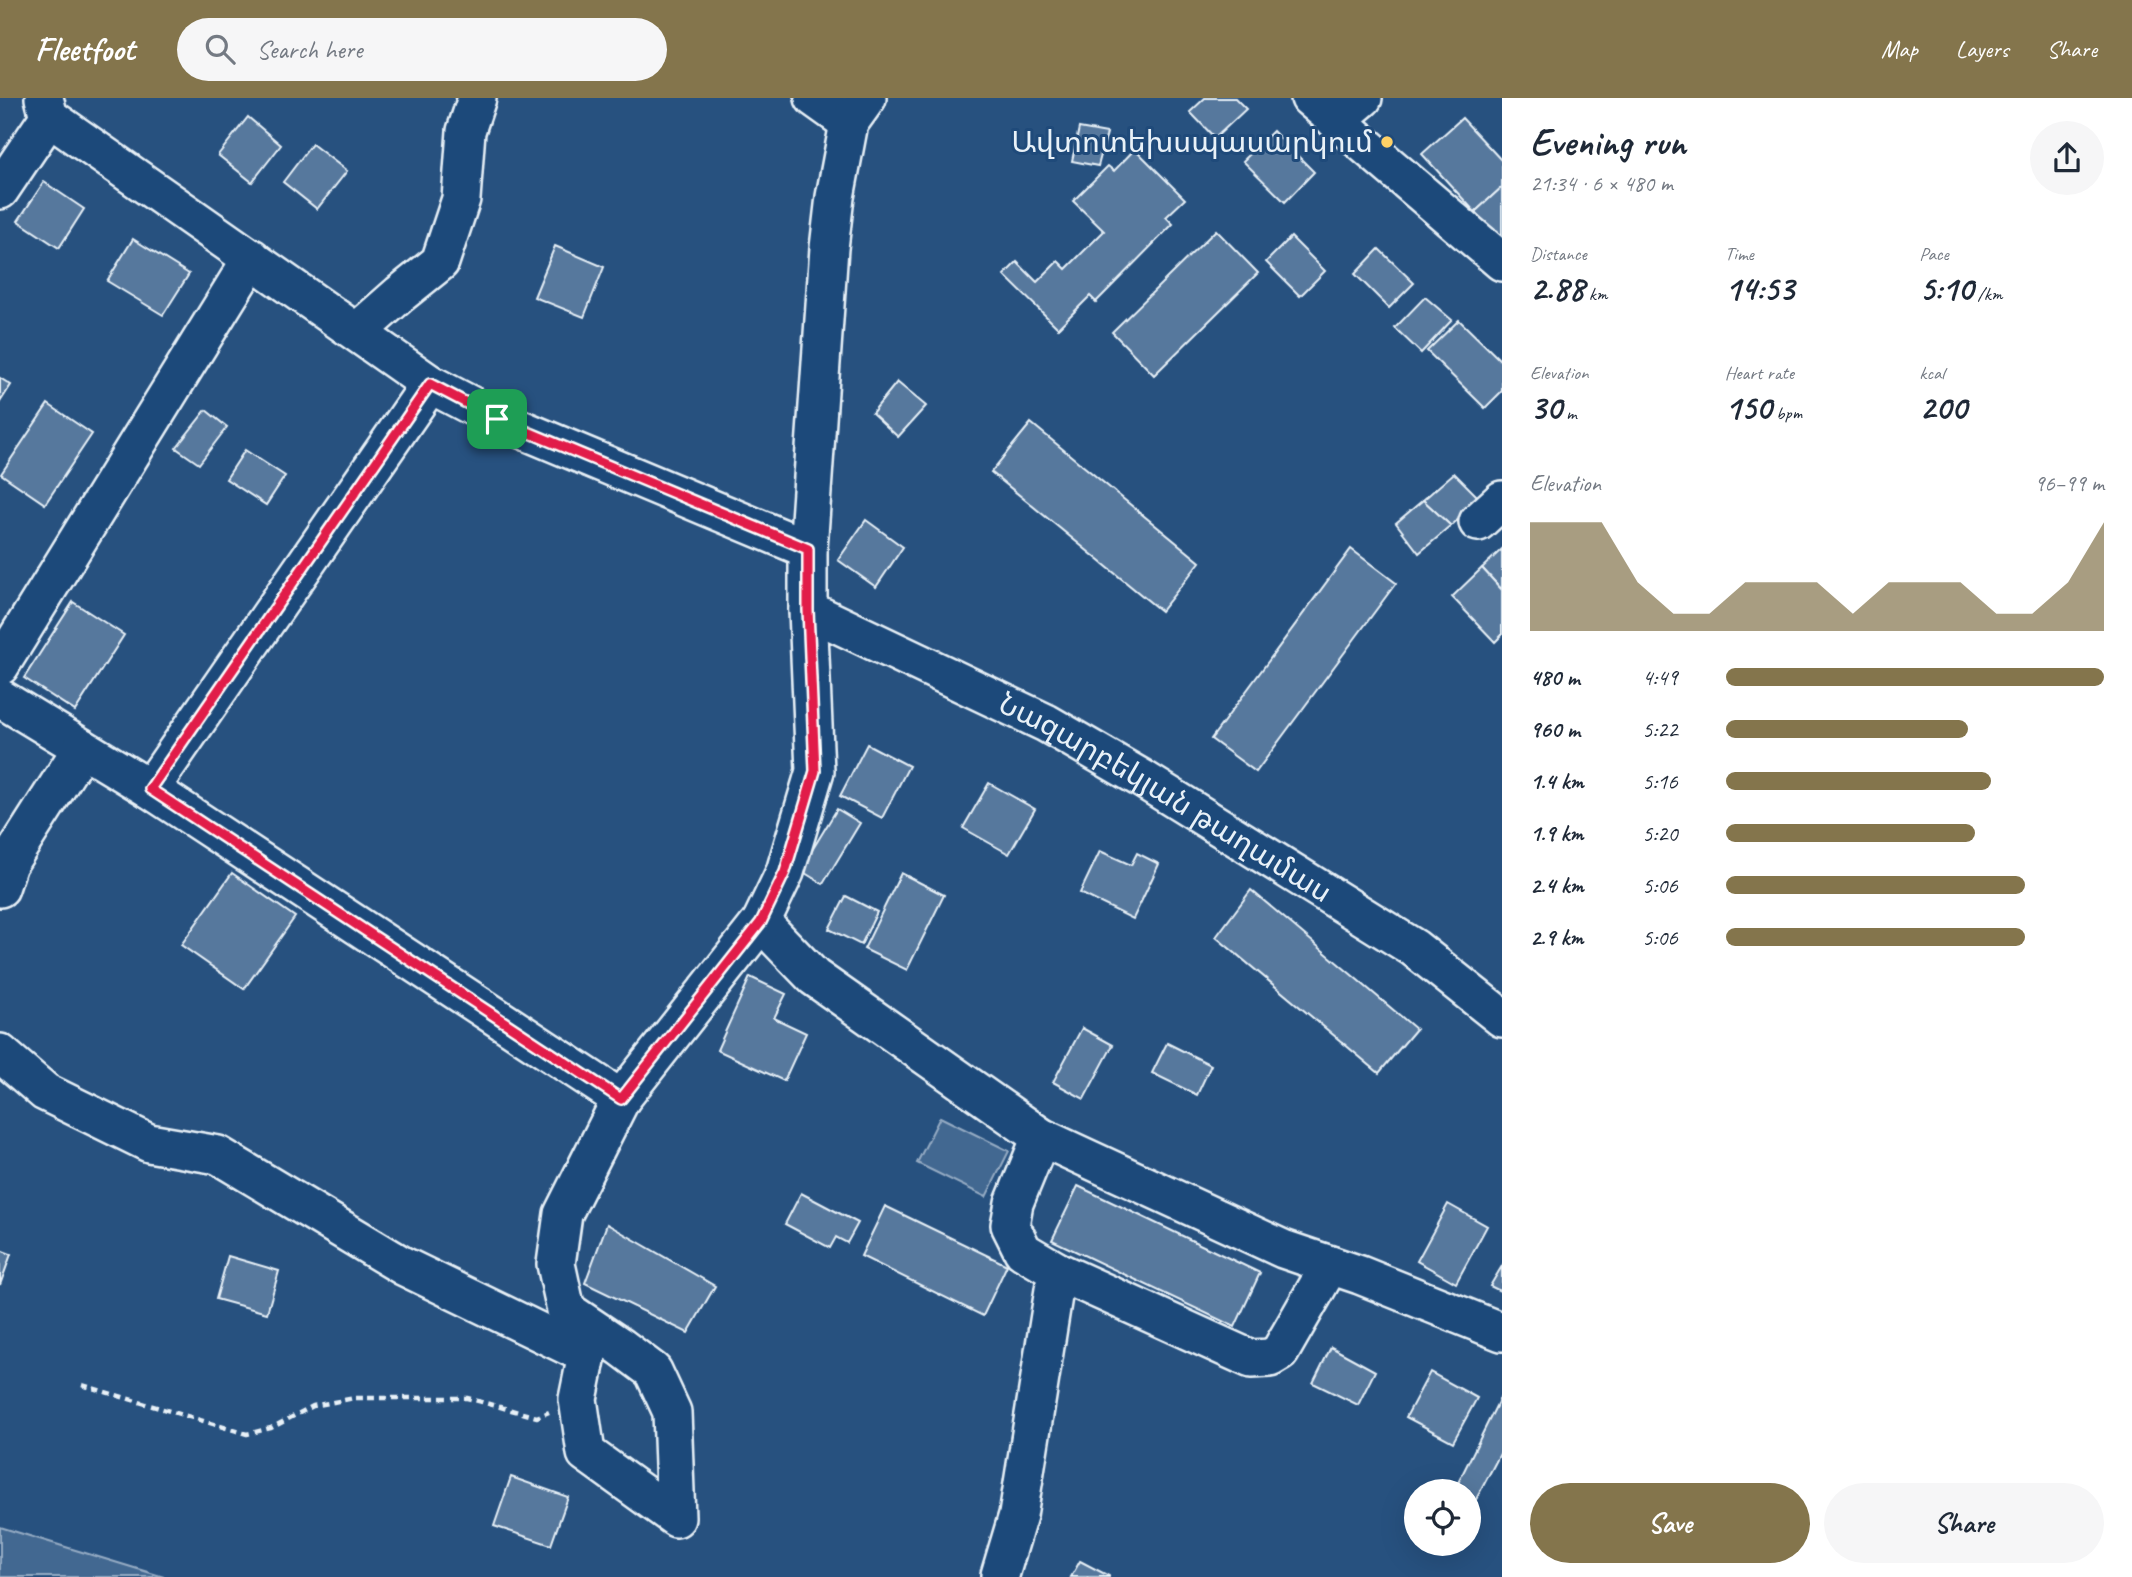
<!DOCTYPE html>
<meta charset="utf-8">
<style>
:root{--surface:#fff;--page:#f6f6f7;--text:#1f2937;--muted:#747a83;--accent:#84754c}
body{margin:0;font-family:Caveat,"Noto Sans Armenian",sans-serif;background:var(--page);color:var(--text);height:100vh;display:flex;flex-direction:column;font-size:26px;white-space:nowrap}
*{box-sizing:border-box;margin:0}
p{font-size:23px;color:var(--muted)}
.icon{flex:none;width:38px;height:38px;fill:none;stroke:currentColor;stroke-width:2;stroke-linecap:round;stroke-linejoin:round}
.map{position:relative;flex:1;overflow:hidden}
.panel{display:flex;flex-direction:column;background:var(--surface);width:630px}
.panel>*{flex:none}
.buttons{position:absolute;left:1404px;top:1381px;display:grid;gap:14px}
.buttons a{display:grid;place-items:center;width:77px;height:77px;border-radius:50%;background:var(--surface);box-shadow:0 7px 28px #0002;font-size:35px}
.pin{position:absolute;display:grid;place-items:center;width:60px;height:60px;color:#fff;margin:-30px;border-radius:14px;box-shadow:0 4px 10px #0006}
.round{display:grid;place-items:center;flex:none;width:74px;height:74px;border-radius:37px;background:var(--page)}
.head{display:flex;align-items:center;justify-content:space-between;height:119px;padding:0 28px}
h1{font-size:38px;font-weight:700;line-height:52px}
.metrics{display:grid;grid-template-columns:repeat(3,1fr);gap:10px;height:119px;padding:7px 28px}
.metrics div{display:grid;align-content:center}
.metrics b{font-size:35px;font-weight:700}
.metrics small{font-size:19px;font-weight:400}
.metrics p{font-size:19px}
.chart{height:196px;padding:14px 28px}
.chart p{display:flex;justify-content:space-between}
.chart svg{width:100%;height:126px;margin-top:7px;fill:var(--accent);opacity:.7}
.action{display:flex;gap:14px;margin-top:auto;padding:14px 28px}
.action a{flex:1;height:80px;border-radius:42px;background:var(--accent);color:#fff;font-size:28px;font-weight:700;line-height:80px;text-align:center}
.action a+a{background:var(--page);color:var(--text)}
ul{padding:0 28px;list-style:none;font-size:23px}
li{display:grid;grid-template-columns:112px 84px 1fr;align-items:center;height:52px}
li i{height:18px;border-radius:9px;background:var(--accent)}
header{display:flex;align-items:center;gap:42px;box-sizing:border-box;height:98px;padding:0 35px;background:var(--accent);color:#fff}
header strong{font-size:33px}
nav{display:flex;gap:38px;margin-inline-start:auto;font-size:24px}
.search{width:490px;height:63px;background:var(--page);display:flex;align-items:center;gap:18px;box-sizing:border-box;padding:0 24px;border-radius:38px;color:var(--muted);font-size:26px}
main{display:flex;flex:1;min-height:0}
.map>svg:first-child{display:block}
.green{fill:#436891;stroke:#96acc4;stroke-width:2}
.building{fill:#57789d;stroke:#e8f1f8;stroke-width:2}
.lines{fill:none;stroke-linecap:round;stroke-linejoin:round}
.minor-casing{stroke:#e8f1f8;stroke-width:42}
.path{stroke:#e8f1f8;stroke-width:4.5;stroke-dasharray:7 5;stroke-linecap:butt}
.minor{stroke:#1f4a7a;stroke-width:37}
.route-casing{stroke:#fff;stroke-width:14}
.route{stroke:#e11d48;stroke-width:9}
.poi-dot{fill:#ffd166;stroke:#1f4a7a;stroke-width:2.5}
.labels{text-anchor:middle;stroke-width:6;stroke-linejoin:round;paint-order:stroke}
.poi-label{font-size:30px;fill:#e8f1f8;stroke:#1f4a7a;text-anchor:end}
.street-label{font-size:30px;fill:#e8f1f8;stroke:#1f4a7a}
</style>
<header>
<strong>Fleetfoot</strong>
<div class="search"><svg class="icon" aria-label="search" viewBox="0 0 24 24"><circle cx="10" cy="10" r="6"/><path d="M15 15l6 6"/></svg>Search here</div>
<nav><a>Map</a><a>Layers</a><a>Share</a></nav>
</header>
<main>
<div class="map">
<svg width="1502" height="1479" viewBox="0 0 1502 1479">
<rect width="100%" height="100%" fill="#27517f"/>
<filter id="ink" filterUnits="userSpaceOnUse"><feTurbulence type="fractalNoise" baseFrequency=".0143" numOctaves="2"/><feDisplacementMap in="SourceGraphic" scale="14" xChannelSelector="R" yChannelSelector="G"/><feConvolveMatrix kernelMatrix="1 2 1 2 8 2 1 2 1" color-interpolation-filters="sRGB"/></filter>
<g filter="url(#ink)">
<!-- green -->
<g class="green">
<path d="M940,1019L1009,1053L986,1099L917,1065Z"/>
<path d="M0,1429L164,1479H0Z"/>
</g>
<!-- building -->
<g class="building">
<path d="M1205,0H1235L1246,11L1215,40L1190,14Z"/>
<path d="M248,19L281,47L252,84L218,57Z"/>
<path d="M1462,20L1502,63V89L1475,114L1422,56Z"/>
<path d="M1079,30L1107,35L1098,68L1072,63Z"/>
<path d="M1273,33L1314,74L1285,104L1243,63Z"/>
<path d="M312,46L347,73L317,111L283,84Z"/>
<path d="M1135,51L1185,101L1166,119L1173,126L1096,204L1090,198L1058,230L1004,177L1017,164L1037,184L1058,163L1066,171L1104,133L1073,103L1108,68L1114,73Z"/>
<path d="M44,84L84,111L59,150L18,123Z"/>
<path d="M1502,89V143L1475,114Z"/>
<path d="M1216,132L1258,175L1154,277L1112,234Z"/>
<path d="M1291,139L1325,173L1300,198L1266,164Z"/>
<path d="M133,141L189,176L163,217L107,183Z"/>
<path d="M555,148L604,169L584,219L534,199Z"/>
<path d="M1379,151L1414,185L1389,210L1355,176Z"/>
<path d="M1425,199L1452,222L1421,255L1395,230Z"/>
<path d="M1459,222L1502,264V293L1485,310L1427,253Z"/>
<path d="M0,280L11,287L0,304Z"/>
<path d="M897,284L926,308L898,339L872,315Z"/>
<path d="M48,306L92,336L45,406L1,376Z"/>
<path d="M206,312L227,329L199,366L176,350Z"/>
<path d="M1031,325L1200,464L1161,513L991,374Z"/>
<path d="M245,352L285,378L266,407L226,381Z"/>
<path d="M1454,375L1480,401L1451,428L1423,402Z"/>
<path d="M1423,402L1451,428L1419,455L1396,425Z"/>
<path d="M866,422L903,449L876,489L838,462Z"/>
<path d="M1351,451L1396,485L1256,674L1211,641Z"/>
<path d="M1502,451V492L1482,470Z"/>
<path d="M1482,470L1502,492V537L1495,544L1452,499Z"/>
<path d="M73,504L124,537L75,613L24,580Z"/>
<path d="M867,646L909,668L882,720L840,698Z"/>
<path d="M989,685L1035,711L1009,756L963,730Z"/>
<path d="M837,711L860,725L823,786L800,772Z"/>
<path d="M1100,753L1131,767L1137,755L1159,766L1133,821L1080,795Z"/>
<path d="M232,775L295,819L244,891L181,847Z"/>
<path d="M901,775L944,797L907,872L864,851Z"/>
<path d="M1251,792L1416,931L1379,975L1216,839Z"/>
<path d="M846,798L877,814L861,847L829,831Z"/>
<path d="M750,879L786,896L774,920L806,935L784,983L717,952Z"/>
<path d="M1082,930L1113,947L1084,1001L1053,984Z"/>
<path d="M1167,945L1211,967L1197,997L1152,975Z"/>
<path d="M1078,1088L1260,1175L1235,1229L1052,1142Z"/>
<path d="M801,1095L858,1125L847,1145L836,1139L830,1150L785,1126Z"/>
<path d="M1448,1106L1487,1128L1456,1185L1417,1163Z"/>
<path d="M885,1108L1007,1167L983,1218L861,1158Z"/>
<path d="M607,1126L715,1188L688,1235L585,1185Z"/>
<path d="M0,1152L11,1156L0,1187Z"/>
<path d="M228,1158L279,1173L267,1215L216,1201Z"/>
<path d="M1502,1168V1194L1490,1188Z"/>
<path d="M1331,1249L1375,1273L1358,1307L1313,1285Z"/>
<path d="M1430,1274L1477,1300L1453,1344L1406,1319Z"/>
<path d="M1502,1296V1352L1471,1411L1468,1409V1393H1454Z"/>
<path d="M511,1379L568,1399L551,1447L494,1428Z"/>
<path d="M1080,1463L1109,1478V1479H1071Z"/>
</g>
<g class="lines">
<defs>
<g id="minor">
<path d="M44,0L49,19L430,286L497,321L808,451"/>
<path d="M814,0L849,25"/>
<path d="M867,0L849,25L835,99L829,150L808,451V512L815,673L785,774L761,824L814,879L1041,1039L1283,1151L1360,1177L1502,1234"/>
<path d="M1310,0L1502,164"/>
<path d="M1336,23L1363,0"/>
<path d="M0,92L49,19"/>
<path d="M358,233L400,196L440,164L461,101L466,33L477,0"/>
<path d="M1478,424L1502,402"/>
<path id="s1" d="M808,512L1046,625L1141,680L1414,850L1502,920"/>
<path d="M0,568L252,160"/>
<path d="M0,600L150,691L621,1001L761,824"/>
<path d="M150,691L430,286"/>
<path d="M0,790L8,766L82,650"/>
<path d="M0,955L45,994L149,1045L218,1057L403,1168L587,1257"/>
<path d="M1057,1173L1251,1261L1270,1260L1280,1254L1330,1167"/>
<path d="M566,1212L621,1249L653,1273L672,1314L676,1420L586,1355L578,1301L587,1257L566,1212L556,1166L563,1116L621,1001"/>
<path d="M1000,1477L1018,1417L1057,1173L1023,1153L1010,1127L1014,1105L1041,1039"/>
</g>
</defs>
<!-- minor casing -->
<use href="#minor" class="minor-casing"/>
<!-- path -->
<path class="path" d="M82,1287L247,1336L271,1330L313,1308L354,1300H467L537,1319L549,1314"/>
<!-- minor -->
<use href="#minor" class="minor"/>
</g>
</g>
<g class="lines" filter="url(#ink)">
<defs>
<path id="route" d="M430,286L497,321L808,451V512L815,673L785,774L761,824L621,1001L150,691Z"/>
</defs>
<!-- route casing -->
<use href="#route" class="route-casing"/>
<!-- route -->
<use href="#route" class="route"/>
</g>
<!-- markers -->
<circle class="poi-dot" cx="1387" cy="44" r="7"/>
<g class="labels">
<!-- poi labels -->
<g class="poi-label">
<text x="1373" y="54">Ավտոտեխսպասարկում</text>
</g>
<!-- street labels -->
<g class="street-label">
<text dy="10" stroke="none"><textPath href="#s1" startOffset="404">Նազարբեկյան թաղամաս</textPath></text>
</g>
</g>
</svg>
<div class="buttons">
<a><svg class="icon" aria-label="locate" viewBox="0 0 24 24"><circle cx="12" cy="12" r="6"/><path d="M12 2v4M12 18v4M2 12h4M18 12h4"/></svg></a>
</div>
<div class="pin" style="left:497px;top:321px;background:#1e9e55"><svg class="icon" aria-label="arrive" viewBox="0 0 24 24"><path d="M6 21V4h12l-3 4 3 4H6"/></svg></div>
</div>
<section class="panel">
<div class="head"><div><h1>Evening run</h1><p>21:34 · 6 × 480 m</p></div><a class="round"><svg class="icon" aria-label="share" viewBox="0 0 24 24"><path d="M12 15V3M7 8l5-5 5 5M5 13v7h14v-7"/></svg></a></div>
<div class="metrics">
<div><p>Distance</p><b>2.88<small> km</small></b></div>
<div><p>Time</p><b>14:53</b></div>
<div><p>Pace</p><b>5:10<small> /km</small></b></div>
</div>
<div class="metrics">
<div><p>Elevation</p><b>30<small> m</small></b></div>
<div><p>Heart rate</p><b>150<small> bpm</small></b></div>
<div><p>kcal</p><b>200</b></div>
</div>
<div class="chart"><p><span>Elevation</span>96–99 m</p>
<svg viewBox="0 0 160 44" preserveAspectRatio="none"><path d="M0 44V6L10 6L20 6L30 27L40 38L50 38L60 27L70 27L80 27L90 38L100 27L110 27L120 27L130 38L140 38L150 27L160 6V44z"/></svg>
</div>
<ul>
<li><b>480 m</b>4:49<i style="width:100%"></i></li>
<li><b>960 m</b>5:22<i style="width:64%"></i></li>
<li><b>1.4 km</b>5:16<i style="width:70%"></i></li>
<li><b>1.9 km</b>5:20<i style="width:66%"></i></li>
<li><b>2.4 km</b>5:06<i style="width:79%"></i></li>
<li><b>2.9 km</b>5:06<i style="width:79%"></i></li>
</ul>
<div class="action"><a>Save</a><a>Share</a></div>
</section>
</main>
